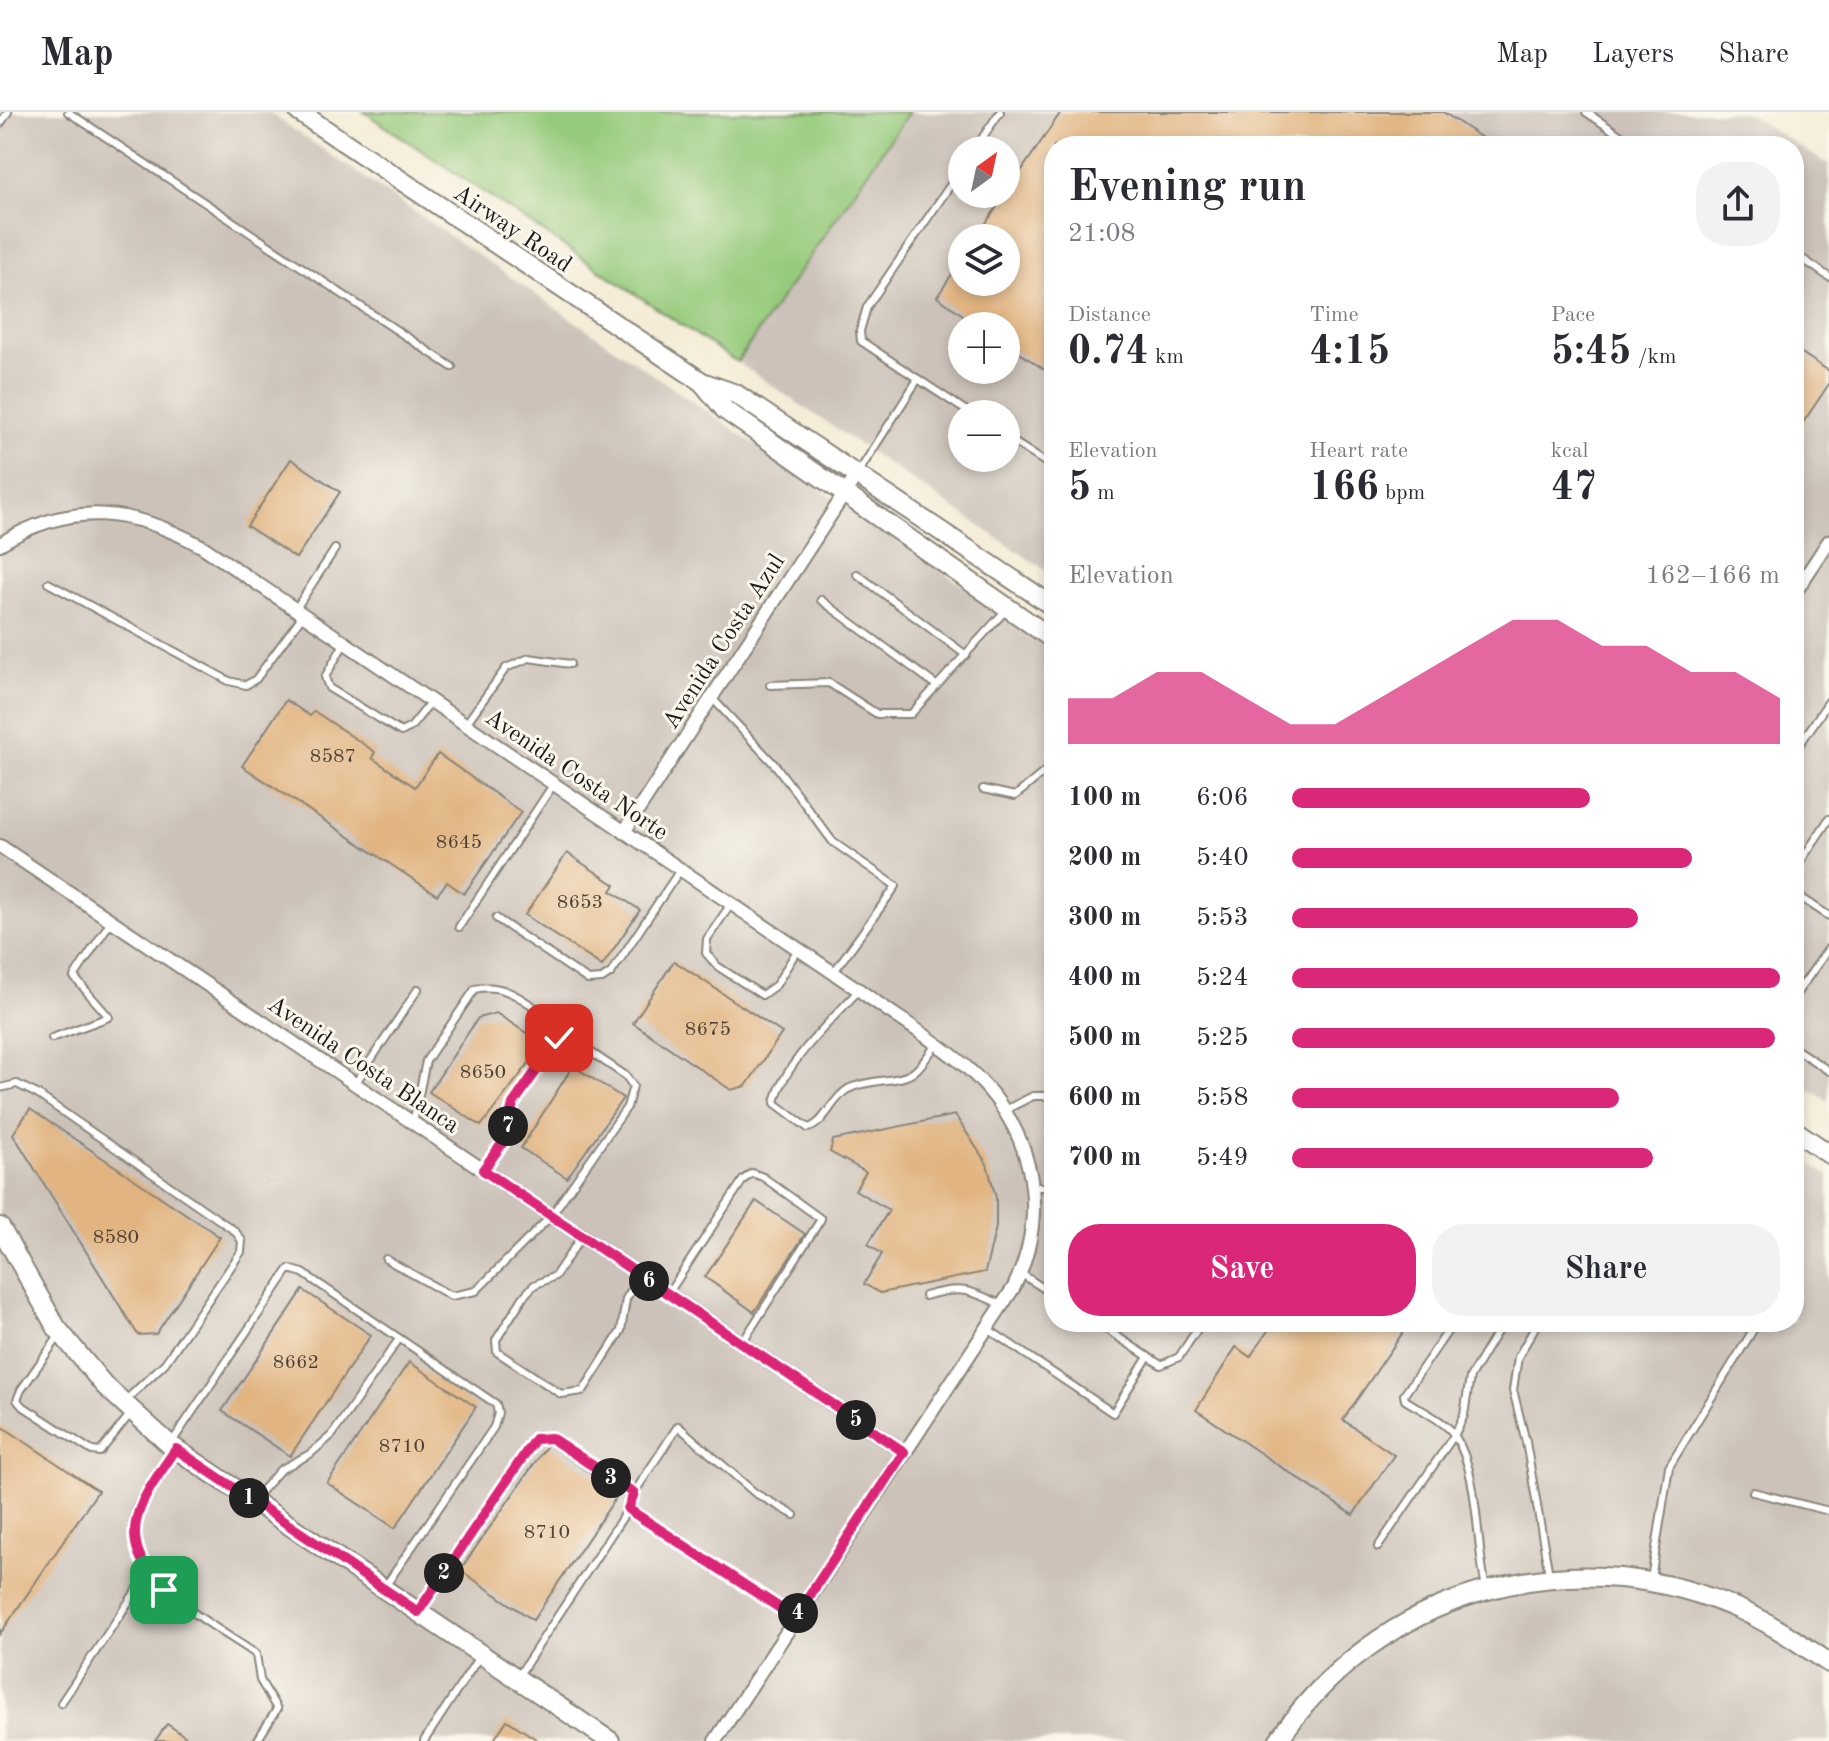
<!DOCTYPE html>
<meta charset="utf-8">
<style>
:root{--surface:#fff;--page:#f2f2f3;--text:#2b2b33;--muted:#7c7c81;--line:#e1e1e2;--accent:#db2777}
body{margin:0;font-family:"Old Standard TT",serif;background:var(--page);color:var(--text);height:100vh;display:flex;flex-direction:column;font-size:30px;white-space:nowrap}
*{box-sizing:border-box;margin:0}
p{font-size:26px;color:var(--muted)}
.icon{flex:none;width:44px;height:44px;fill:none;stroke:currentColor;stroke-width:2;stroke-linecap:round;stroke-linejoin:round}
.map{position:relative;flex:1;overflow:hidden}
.drawer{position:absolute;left:1044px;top:24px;width:760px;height:1196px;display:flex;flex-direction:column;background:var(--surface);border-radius:32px;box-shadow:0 4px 12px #0003}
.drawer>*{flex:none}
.needle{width:52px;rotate:33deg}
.tools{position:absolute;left:948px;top:24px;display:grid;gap:16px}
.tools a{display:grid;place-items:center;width:72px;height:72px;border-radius:50%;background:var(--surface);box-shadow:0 4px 12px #0003;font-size:40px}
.pin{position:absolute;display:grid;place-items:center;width:68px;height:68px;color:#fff;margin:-34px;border-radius:16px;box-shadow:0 4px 12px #0006}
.km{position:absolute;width:40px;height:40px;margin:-20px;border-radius:50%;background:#222;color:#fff;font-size:22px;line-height:40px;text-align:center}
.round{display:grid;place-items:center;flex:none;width:84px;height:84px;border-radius:32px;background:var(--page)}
.head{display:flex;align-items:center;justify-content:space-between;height:136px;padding:0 24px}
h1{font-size:44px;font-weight:600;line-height:60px}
.figures{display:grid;grid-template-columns:repeat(3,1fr);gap:12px;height:136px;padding:8px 24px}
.figures div{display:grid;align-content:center}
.figures b{font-size:40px;font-weight:600}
.figures small{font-size:22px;font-weight:400}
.figures p{font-size:22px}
.chart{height:224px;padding:16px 24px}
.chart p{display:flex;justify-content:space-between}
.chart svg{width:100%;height:144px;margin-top:8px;fill:var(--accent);opacity:.7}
.cta{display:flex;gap:16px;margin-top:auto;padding:16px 24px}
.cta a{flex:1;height:92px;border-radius:32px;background:var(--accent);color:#fff;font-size:32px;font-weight:600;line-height:92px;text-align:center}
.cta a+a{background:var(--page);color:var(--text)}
ul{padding:0 24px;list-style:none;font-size:26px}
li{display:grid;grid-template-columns:128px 96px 1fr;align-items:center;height:60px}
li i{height:20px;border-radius:10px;background:var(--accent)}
header{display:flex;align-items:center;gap:48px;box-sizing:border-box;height:112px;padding:0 40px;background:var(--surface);border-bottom:2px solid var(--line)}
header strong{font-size:38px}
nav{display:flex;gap:44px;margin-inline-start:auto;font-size:28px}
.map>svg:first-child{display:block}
.industrial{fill:#ccc2b9;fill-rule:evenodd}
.green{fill:#96ca7b;stroke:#59734c;stroke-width:2}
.building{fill:#e1b481}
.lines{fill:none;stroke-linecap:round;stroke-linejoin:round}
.lane-casing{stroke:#888479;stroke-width:10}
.street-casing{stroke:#888479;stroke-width:16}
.secondary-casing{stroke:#888479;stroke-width:22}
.lane{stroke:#fff;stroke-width:6}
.street{stroke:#fff;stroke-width:12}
.secondary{stroke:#fff;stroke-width:18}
.route-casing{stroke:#fff;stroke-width:16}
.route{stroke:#db2777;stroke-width:10}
.labels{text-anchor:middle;stroke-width:6;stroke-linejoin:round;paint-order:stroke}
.number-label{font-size:20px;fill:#4d4235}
.street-label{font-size:24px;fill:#1c1c1c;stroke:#fbf7ec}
</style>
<header>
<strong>Map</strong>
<nav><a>Map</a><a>Layers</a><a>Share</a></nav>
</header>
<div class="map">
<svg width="1829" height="1629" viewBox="0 0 1829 1629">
<rect width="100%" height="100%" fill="#fbf7ec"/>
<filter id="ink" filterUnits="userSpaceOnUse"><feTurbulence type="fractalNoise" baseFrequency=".0125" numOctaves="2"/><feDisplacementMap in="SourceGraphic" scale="16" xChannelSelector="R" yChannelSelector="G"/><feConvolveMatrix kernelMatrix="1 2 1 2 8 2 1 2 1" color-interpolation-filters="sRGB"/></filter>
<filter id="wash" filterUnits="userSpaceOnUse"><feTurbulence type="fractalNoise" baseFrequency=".006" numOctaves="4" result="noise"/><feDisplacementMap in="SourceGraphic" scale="32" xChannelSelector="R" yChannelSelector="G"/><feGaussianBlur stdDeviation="1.8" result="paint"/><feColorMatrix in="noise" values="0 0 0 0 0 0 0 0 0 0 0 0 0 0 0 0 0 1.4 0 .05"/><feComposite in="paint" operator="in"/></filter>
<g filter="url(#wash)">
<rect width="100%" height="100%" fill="#f4ecd6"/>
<!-- industrial -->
<g class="industrial">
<path d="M0,0H268L1054,536V1210H1794V1041L1829,1064V1629H0Z"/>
<path d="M909,0H1745L1829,53V990L1794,967V34H1054V464L737,250ZM962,38H1006V82H962ZM962,126H1006V170H962ZM962,214H1006V258H962ZM962,302H1006V346H962Z"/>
</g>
<!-- green -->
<path class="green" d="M364,0H909L737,250Z"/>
<g id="blocks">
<!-- building -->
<g class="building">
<path d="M1061,0H1443L1494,34H1054V264L1006,232V214H979L937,185L962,147V170H1006V126H976Z"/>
<path d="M1794,236L1829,259V272L1794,324Z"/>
<path d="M291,347L340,380L296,446L247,414Z"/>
<path d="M286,588L310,604L314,599L375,640L372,646L415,675L438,642L521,700L464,782L447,770L437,783L242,654Z"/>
<path d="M567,741L615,773L611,779L640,798L602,854L525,803Z"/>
<path d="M674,849L782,921L746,974L731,978L633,911Z"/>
<path d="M496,901L528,922L533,946L481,1014L429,980L478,906Z"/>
<path d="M573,954L623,986L567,1066L521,1036Z"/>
<path d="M30,997L220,1125L156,1222L138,1223L13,1022Z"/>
<path d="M955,1003L987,1052L996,1086V1115L985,1160L880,1181L864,1172L882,1142L868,1132L889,1098L855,1078L866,1060L830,1040L833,1028Z"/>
<path d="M756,1089L805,1122L754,1200L705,1165Z"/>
<path d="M303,1178L371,1223L290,1344L222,1299Z"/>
<path d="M1274,1210H1410L1343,1308L1394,1343L1353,1403L1196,1298L1236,1235L1250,1245Z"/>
<path d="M409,1250L476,1295L395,1416L327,1371Z"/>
<path d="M0,1313L98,1379L0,1522Z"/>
<path d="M548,1332L619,1381L533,1508L460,1458Z"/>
<path d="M507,1608L539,1629H493Z"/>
<path d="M167,1612L192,1629H155Z"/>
</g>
</g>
</g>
<g filter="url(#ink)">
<use href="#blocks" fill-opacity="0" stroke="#888479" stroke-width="2"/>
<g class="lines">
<defs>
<g id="lane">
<path d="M68,0L452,255"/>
<path d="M1586,0L1636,34"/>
<path d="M0,12L8,0"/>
<path d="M974,38L1000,0"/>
<path d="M1794,141L1829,165"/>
<path d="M918,267L861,229L860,219L867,195L962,56"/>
<path d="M1006,325L1054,356"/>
<path d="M858,361L918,267L971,302"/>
<path d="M857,462L966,543"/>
<path d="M48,471L229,569L246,573L256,567L303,503"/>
<path d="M821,488L936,573"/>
<path d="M295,498L335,437"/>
<path d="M344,532L325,565L329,576L401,620L411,615L431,590"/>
<path d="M770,573L829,571L877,602H911L1005,499"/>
<path d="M712,586L776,654L833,730L896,774L833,861"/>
<path d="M465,613L506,556L529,546L570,552"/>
<path d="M1794,641L1829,589"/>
<path d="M983,677L1015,684L1054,652"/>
<path d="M1794,759L1829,707"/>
<path d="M1794,781L1829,804"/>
<path d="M731,792L707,827L706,841L717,854L762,883L776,873L798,837"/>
<path d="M496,806L588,868L602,867L611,861L680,758"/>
<path d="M459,815L553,673"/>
<path d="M859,878C833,907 782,953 775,991L808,1016C825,1012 832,986 848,977C869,966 902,971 915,959C923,952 929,942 935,934"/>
<path d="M1794,885L1829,836"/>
<path d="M52,926L109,905L74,865L111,809"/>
<path d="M1794,936L1829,959"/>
<path d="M355,972L418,877"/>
<path d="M0,976L17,972L37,982L235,1119L242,1129L241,1140L165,1251L126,1288"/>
<path d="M1005,998L1033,984H1054"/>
<path d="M413,1011L426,949L475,877C505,870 526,890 550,906"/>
<path d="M1034,1075H1054"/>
<path d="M582,1124L555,1164L534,1173L524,1184L496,1228L497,1240L561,1282L583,1279L621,1219L626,1187L640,1163"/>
<path d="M386,1147L451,1184L476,1179L551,1104L627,995L633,974L626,964L567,924L559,926L513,992L504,1029L483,1058"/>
<path d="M1794,1152V1151"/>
<path d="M1020,1161L1054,1183"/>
<path d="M668,1182L743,1068L752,1061L763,1065L821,1107L742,1231"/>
<path d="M925,1184C960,1174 969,1177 1002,1193"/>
<path d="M1095,1210L1161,1253L1179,1245L1202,1210"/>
<path d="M1454,1210L1404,1283L1405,1288C1419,1297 1447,1310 1455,1324C1480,1363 1475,1430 1486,1475"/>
<path d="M1538,1210L1518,1245L1513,1278L1526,1330L1549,1463"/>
<path d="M988,1217L1113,1301L1148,1245"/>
<path d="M59,1224L21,1278L17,1288L21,1293L92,1339L100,1340L131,1301"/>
<path d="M172,1330L289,1157L303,1161L496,1292L498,1301L494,1315L384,1476"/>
<path d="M174,1340C163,1357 148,1374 139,1391C106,1459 213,1512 256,1542L260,1568L277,1597L257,1629"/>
<path d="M1753,1380L1829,1399"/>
<path d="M634,1381L678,1314L755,1381L794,1403"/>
<path d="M255,1386L280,1358L310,1342L332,1323L399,1227"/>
<path d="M1378,1435L1455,1322L1464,1303L1470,1265L1503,1210"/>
<path d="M1651,1467L1669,1355L1758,1210"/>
<path d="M420,1497L535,1327L551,1326L634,1381L628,1397"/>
<path d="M519,1563L628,1397L795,1506"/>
<path d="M61,1591L148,1461"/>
<path d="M424,1629L479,1545"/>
</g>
<g id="street">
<path d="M0,432C70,388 133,396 203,435L859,878C893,903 932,926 964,953C1032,1012 1052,1095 1014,1175L715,1629"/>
<path d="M1794,482L1829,429"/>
<path d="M624,720L858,361"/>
<path d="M0,734L904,1340"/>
</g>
<g id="secondary">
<path d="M299,0L702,270L736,282L1054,495"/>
<path d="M702,270L725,298L1054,528"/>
<path d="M1794,1018L1829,1042"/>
<path d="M0,1115L56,1215L104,1273L170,1333L610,1629"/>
<path d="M1278,1629C1375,1482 1567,1425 1729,1493C1765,1507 1797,1529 1829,1551"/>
</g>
</defs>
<!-- lane casing -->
<use href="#lane" class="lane-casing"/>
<!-- street casing -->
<use href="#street" class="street-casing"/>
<!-- secondary casing -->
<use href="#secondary" class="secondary-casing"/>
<!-- lane -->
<use href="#lane" class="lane"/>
<!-- street -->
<use href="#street" class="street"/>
<!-- secondary -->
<use href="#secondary" class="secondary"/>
</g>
</g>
<g class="lines" filter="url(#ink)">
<defs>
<path id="route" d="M164,1478C111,1423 140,1390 176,1337L418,1500L535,1327L551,1326L634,1381L628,1397L795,1506L904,1340L483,1058L504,1029L513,992L559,926"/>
</defs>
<!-- route casing -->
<use href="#route" class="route-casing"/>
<!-- route -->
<use href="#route" class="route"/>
</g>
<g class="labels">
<!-- number labels -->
<g class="number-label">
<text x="333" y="650">8587</text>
<text x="459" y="736">8645</text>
<text x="580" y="796">8653</text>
<text x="708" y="923">8675</text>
<text x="483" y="966">8650</text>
<text x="116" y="1131">8580</text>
<text x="296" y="1256">8662</text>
<text x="402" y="1340">8710</text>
<text x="547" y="1426">8710</text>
</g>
<!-- street labels -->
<g class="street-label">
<text transform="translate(513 116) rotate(34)" y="8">Airway Road</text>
<text transform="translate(723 529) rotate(-57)" y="8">Avenida Costa Azul</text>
<text transform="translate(577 662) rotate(34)" y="8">Avenida Costa Norte</text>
<text transform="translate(364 952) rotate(34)" y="8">Avenida Costa Blanca</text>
</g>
</g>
</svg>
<div class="tools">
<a><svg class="needle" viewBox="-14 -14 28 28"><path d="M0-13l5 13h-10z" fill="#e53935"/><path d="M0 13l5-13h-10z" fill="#7c7c81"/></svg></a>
<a><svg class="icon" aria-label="layers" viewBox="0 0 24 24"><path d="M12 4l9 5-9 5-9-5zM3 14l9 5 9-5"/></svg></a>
<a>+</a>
<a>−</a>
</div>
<div class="pin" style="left:164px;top:1478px;background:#1e9e55"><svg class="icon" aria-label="arrive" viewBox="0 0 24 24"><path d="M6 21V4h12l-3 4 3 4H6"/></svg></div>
<div class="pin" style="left:559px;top:926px;background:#d93025"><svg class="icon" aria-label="check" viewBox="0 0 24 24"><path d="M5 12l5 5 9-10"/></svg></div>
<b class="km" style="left:249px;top:1386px">1</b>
<b class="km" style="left:444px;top:1461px">2</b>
<b class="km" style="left:611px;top:1366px">3</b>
<b class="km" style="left:798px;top:1501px">4</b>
<b class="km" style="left:856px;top:1308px">5</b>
<b class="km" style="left:649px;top:1169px">6</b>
<b class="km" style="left:508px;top:1014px">7</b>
<section class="drawer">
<div class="head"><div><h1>Evening run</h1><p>21:08</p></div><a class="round"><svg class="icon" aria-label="share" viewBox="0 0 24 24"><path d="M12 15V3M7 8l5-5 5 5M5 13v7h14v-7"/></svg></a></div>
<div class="figures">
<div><p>Distance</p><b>0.74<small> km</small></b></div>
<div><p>Time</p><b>4:15</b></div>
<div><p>Pace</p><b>5:45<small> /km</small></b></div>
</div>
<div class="figures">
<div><p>Elevation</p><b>5<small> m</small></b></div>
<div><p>Heart rate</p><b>166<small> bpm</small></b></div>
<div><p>kcal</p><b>47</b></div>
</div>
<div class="chart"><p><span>Elevation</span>162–166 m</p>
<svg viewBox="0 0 160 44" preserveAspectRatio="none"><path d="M0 44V30L10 30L20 22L30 22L40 30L50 38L60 38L70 30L80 22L90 14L100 6L110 6L120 14L130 14L140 22L150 22L160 30V44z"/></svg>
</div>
<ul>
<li><b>100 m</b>6:06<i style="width:61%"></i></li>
<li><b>200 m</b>5:40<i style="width:82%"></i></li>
<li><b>300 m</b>5:53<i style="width:71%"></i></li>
<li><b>400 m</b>5:24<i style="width:100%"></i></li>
<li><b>500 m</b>5:25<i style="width:99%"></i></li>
<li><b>600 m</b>5:58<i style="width:67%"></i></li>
<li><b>700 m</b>5:49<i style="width:74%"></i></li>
</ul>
<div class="cta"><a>Save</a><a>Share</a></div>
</section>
</div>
